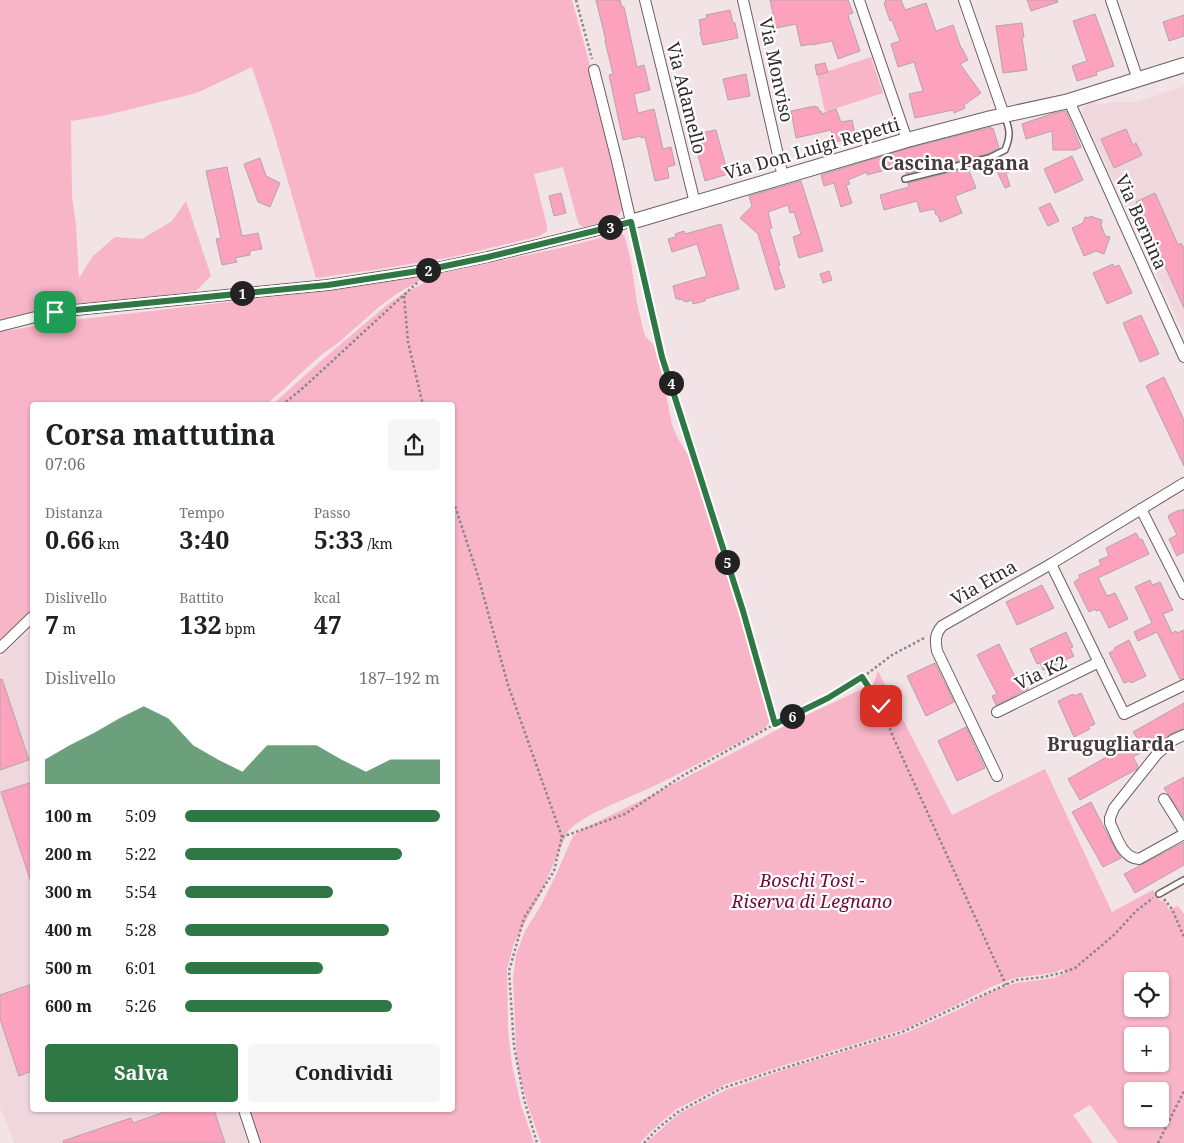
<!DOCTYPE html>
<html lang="it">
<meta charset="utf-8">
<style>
:root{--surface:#fff;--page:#f6f6f6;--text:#202124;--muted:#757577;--accent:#2f7846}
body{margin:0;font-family:"Noto Serif",serif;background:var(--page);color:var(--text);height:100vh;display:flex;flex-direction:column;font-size:19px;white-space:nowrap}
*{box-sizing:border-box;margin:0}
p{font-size:16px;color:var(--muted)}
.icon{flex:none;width:28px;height:28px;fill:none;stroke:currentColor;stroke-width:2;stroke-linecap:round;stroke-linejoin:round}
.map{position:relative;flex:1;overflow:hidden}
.drawer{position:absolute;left:30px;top:402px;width:425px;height:710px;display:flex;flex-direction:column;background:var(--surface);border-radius:5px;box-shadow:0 1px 4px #0004}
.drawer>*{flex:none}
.controls{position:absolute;left:1124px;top:972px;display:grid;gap:10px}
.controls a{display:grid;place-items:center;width:45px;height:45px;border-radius:5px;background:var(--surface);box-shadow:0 1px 4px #0004;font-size:25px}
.pin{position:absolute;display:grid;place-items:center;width:42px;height:42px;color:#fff;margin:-21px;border-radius:10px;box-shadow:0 2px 8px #0006}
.km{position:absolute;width:25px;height:25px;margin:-12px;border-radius:50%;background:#222;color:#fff;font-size:14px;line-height:25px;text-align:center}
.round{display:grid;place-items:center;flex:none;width:52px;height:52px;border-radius:5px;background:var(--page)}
.overview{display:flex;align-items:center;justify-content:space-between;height:85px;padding:0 15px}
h1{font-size:28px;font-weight:700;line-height:38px}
.figures{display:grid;grid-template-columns:repeat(3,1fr);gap:8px;height:85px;padding:5px 15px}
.figures div{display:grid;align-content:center}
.figures b{font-size:25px;font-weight:700}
.figures small{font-size:14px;font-weight:400}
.figures p{font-size:14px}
.chart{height:140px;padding:10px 15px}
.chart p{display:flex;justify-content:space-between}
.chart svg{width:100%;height:90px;margin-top:5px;fill:var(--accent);opacity:.7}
.action{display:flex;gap:10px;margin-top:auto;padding:10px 15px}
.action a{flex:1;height:58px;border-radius:5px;background:var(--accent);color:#fff;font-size:20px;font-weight:700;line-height:58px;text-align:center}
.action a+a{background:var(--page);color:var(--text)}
ul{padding:0 15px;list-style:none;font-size:16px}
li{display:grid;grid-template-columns:80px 60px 1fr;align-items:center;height:38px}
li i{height:12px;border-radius:6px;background:var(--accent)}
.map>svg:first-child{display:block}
.built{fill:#efd7dd}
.green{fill:#f7b5c7;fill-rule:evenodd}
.building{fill:#fca2bc;stroke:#b3a5a8}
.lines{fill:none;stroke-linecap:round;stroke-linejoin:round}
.lane-casing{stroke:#6d6063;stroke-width:8}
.street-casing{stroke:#6d6063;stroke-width:12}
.secondary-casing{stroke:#6d6063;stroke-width:16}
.path{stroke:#8d8486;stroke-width:2.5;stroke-dasharray:2.5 2.5;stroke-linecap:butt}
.lane{stroke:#fff;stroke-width:5}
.street{stroke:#fff;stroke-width:10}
.secondary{stroke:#fff;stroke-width:14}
.route-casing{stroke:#fff;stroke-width:10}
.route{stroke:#2f7846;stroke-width:6}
.labels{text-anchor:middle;stroke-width:4.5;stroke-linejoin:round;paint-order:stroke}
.street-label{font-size:18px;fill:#302b2c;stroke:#fff}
.park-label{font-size:18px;font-style:italic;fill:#720639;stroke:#fff}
.neighbourhood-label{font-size:19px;font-weight:bold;fill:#463a3d;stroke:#fff}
</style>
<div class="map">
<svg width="1184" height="1143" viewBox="0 0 1184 1143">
<rect width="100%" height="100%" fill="#f2e3e6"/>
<!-- built -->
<g class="built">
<path d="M1184,86V333L1082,113L1086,104L1092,101L1099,105L1112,102H1136Z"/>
<path d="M32,629V1110H237L248,1143H14L0,1107V657Z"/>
</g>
<!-- green -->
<g class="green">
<path d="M0,0H572L591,69L622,206V210L615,220L583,227L579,224L577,219L563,167L534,174L547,226V231L540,236L452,257L380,269L316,278L273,130L252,67L201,91L193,94L102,116L71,121L72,197L76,225L79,278L93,256L115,237L142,239L172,221L186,201L211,276L196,291L169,295L34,311L0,320Z"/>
<path d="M871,57L883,93L825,112L817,75Z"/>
<path d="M619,233L624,235L626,241L631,262L637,303L643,329L645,336L653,344L656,351L661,368L672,425L678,439L690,458L725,555L742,604L746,627L769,712C772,723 767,727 759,732C722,751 687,770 650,788C631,797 576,817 567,833L540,895L514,943L507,969L508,1030L512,1065L521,1105L534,1143H260L249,1110H452V405H272L321,361L388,304L404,293L422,284L433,275L565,247Z"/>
<path d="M422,276L421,280L398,293L379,307L338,343L321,355L266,405H32V626L0,650V332L57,322L348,288Z"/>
<path d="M878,671L952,815L1045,769L1112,912L1153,890L1159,900L1165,902L1169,910L1178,906L1184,914V1143H1118L1090,1105L1073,1115L1093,1143H646L667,1124L680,1113L728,1089L744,1084L783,1070L906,1033L960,1009L995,990L1016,983L1054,978L1065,973L1063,969L1053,973L1015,978L993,986L958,1004L905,1029L782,1066L743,1079L726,1084L677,1109L652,1130L640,1143H541L528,1106L518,1068L516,1047L513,978L516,955L525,931L540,907L555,877L573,836L583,829L658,792L796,720L858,691L870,687L874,683ZM1132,981H1160V1009H1132ZM1132,1036H1160V1064H1132ZM1132,1091H1160V1119H1132Z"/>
</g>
<!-- building -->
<g class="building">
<path d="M596,0H620L622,7H624L637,67L644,65L650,90L634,94L638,113L654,109L663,149L671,147L675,165L667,167L669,178L655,181L645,137L641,138V136L623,140L609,75L613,74L605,41H606Z"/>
<path d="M770,0H848L853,13L848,15L860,51L838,59L832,41L812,45V44L801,46L796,24L776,28Z"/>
<path d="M885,0H901L905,10L926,3L936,31L953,25L961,48H962L968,60L960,64L981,93L964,105L965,108L954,113L953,110L915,118L909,94L923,91L914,62L898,67L891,44L900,41L892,20L890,21L884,3L886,2Z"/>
<path d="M1027,0H1057L1058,2L1031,11Z"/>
<path d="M730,10L733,23H735L738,38L703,45L700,32L701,31L699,20L707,18L706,15Z"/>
<path d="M1095,14L1114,66L1096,72L1097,75L1077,81L1072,66L1087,61L1073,21Z"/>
<path d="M1184,15V36L1169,41L1163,22Z"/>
<path d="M1022,23L1024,37L1022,38L1027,70L1003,73L996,26Z"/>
<path d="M825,63L828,72L817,75L815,65Z"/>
<path d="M746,74L750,96L728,100L723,79Z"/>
<path d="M815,106V107H818L819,111H821L822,114L836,109L841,122L852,120L856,138L834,142L831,130L796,138L791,111Z"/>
<path d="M1066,111L1081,147L1075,150H1053L1052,131L1026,139L1022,124L1054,113Z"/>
<path d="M991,127V129L993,128L999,148L987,154L906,174L904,165L867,175V172L848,180L850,184L846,185L852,203L841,207L834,183L824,186L821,175L909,148Z"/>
<path d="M1126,129L1133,145L1136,143L1142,155L1114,168L1101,139Z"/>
<path d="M716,130L728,174L705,181L696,148H699L695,134Z"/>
<path d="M1072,156L1083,180L1055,193L1044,169Z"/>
<path d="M1001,157L1002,160H1006L1012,171L1006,173L1010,186L1005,188L992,161Z"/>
<path d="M260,158L266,176L280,183L270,207L258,202L244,164Z"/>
<path d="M227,167L242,236L258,233L262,249L250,251V255L235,258L237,262L222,265L216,239L221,238L206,171Z"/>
<path d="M968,168L976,188L955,196L962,213L940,222L938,215H936L934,209L920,212L917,201L884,210L880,195L909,187L908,183Z"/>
<path d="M801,181L823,251L799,258L793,237L801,234L794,212L790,213L788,205L768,212L772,228L769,229L780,265L778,266L785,287L775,290L758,234L740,218L752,206L749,196Z"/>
<path d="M561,193L566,213L554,216L549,196Z"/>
<path d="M1155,193L1178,245L1181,243L1184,248V308L1136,202Z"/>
<path d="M1050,203L1059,221L1048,226L1039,208Z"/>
<path d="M1090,216L1102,220L1101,225L1105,236L1110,237L1104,254L1096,251L1084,256L1072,228L1083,223L1085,217L1089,218Z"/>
<path d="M721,224L739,289L705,299V301L693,304L692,300L686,302L685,301H683L682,299L679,300V298L676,299L673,286L707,276L697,244L672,252L668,239L676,237L675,234L684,231L685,234Z"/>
<path d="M1113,264L1114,267L1119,265L1132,293L1107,304L1093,273Z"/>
<path d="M829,271L832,280L823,283L820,274Z"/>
<path d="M1141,315L1159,354L1140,362L1123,323Z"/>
<path d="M1164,377L1184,420V466L1146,386Z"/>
<path d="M1184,509V552L1177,556L1169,539L1177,535L1168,517L1169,516V515L1179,510L1180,511Z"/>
<path d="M1136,533L1140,540L1142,539L1149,554L1098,578L1107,596L1115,593L1128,619L1109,628L1100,610L1096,611L1095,609L1089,612L1074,582L1080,578L1079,575L1101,565L1099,560L1109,556L1106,548Z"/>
<path d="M1150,580L1152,585L1160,582L1173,610L1163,614L1172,633L1176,631L1177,633L1184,630V678L1180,679L1157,632L1138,641L1134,632L1152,623L1135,587Z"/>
<path d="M1042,585L1054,608L1017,625L1006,602Z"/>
<path d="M1066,632L1073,647L1070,648L1074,656L1043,670L1040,663L1037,664L1030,649Z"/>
<path d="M1129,640L1146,676L1131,683L1130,681L1124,683L1109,653L1115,650L1114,648Z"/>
<path d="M999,644L1018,683L1023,681L1028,689L996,705L992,696L997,694L977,655Z"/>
<path d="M935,663L954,702L926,716L907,676Z"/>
<path d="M2,679L29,760L0,770V680Z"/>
<path d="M1081,693L1095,724L1088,727L1090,729L1074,737L1058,701L1073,694L1074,696Z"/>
<path d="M1184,703V728L1170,734L1161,742L1133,757L1138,766L1137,769L1080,800L1068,779L1138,739L1133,732Z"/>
<path d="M966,727L985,768L957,781L938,741Z"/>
<path d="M1184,777V818L1164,788Z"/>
<path d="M32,782V882H31L1,792Z"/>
<path d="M1091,802L1115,849L1121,858L1103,867L1072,812Z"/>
<path d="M1184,842V865L1135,893L1124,874Z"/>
<path d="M32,984V1071L19,1076L0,1019V995Z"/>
<path d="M170,1110H214L225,1143H64L63,1141L131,1118L133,1123Z"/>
</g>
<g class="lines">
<defs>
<g id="lane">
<path d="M905,179L989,158L1005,150C1011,136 1010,129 1004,115"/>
<path d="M1159,894L1184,880"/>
</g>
<g id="street">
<path d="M645,0L695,203"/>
<path d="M743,0L783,177"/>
<path d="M859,0L907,140"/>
<path d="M964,0L1004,115"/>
<path d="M1111,0L1138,80"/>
<path d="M1069,101L1184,357"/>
<path d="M0,326L55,312L328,285L431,269L488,257L631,222L617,161L594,70"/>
<path d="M1141,509L1184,594"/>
<path d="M1051,564L1124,714L1184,685"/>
<path d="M0,648L32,617"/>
<path d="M997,712L1099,662"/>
<path d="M1184,735L1173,740L1157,754L1114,808L1110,818V823C1117,837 1122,858 1139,859L1184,834"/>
<path d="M997,776L937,651C935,640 935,634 942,626L1051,564L1184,483"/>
<path d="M1164,799L1184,831"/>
<path d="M244,1110L255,1143"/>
</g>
<path id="secondary" d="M631,222L907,140L991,118L1069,101L1184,65"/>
</defs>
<!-- lane casing -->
<use href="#lane" class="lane-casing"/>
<!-- street casing -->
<use href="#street" class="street-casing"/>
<!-- secondary casing -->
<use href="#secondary" class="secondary-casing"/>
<!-- path -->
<g class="path">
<path d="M576,0L592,59"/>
<path d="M633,233L662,357L743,611L775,724"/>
<path d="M404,296L408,342L423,405"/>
<path d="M282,405L303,388L418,282"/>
<path d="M452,497L478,576L508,685L562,837L554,871L524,918L509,971L514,1046L524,1099L537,1143"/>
<path d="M863,677L892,655L926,637"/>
<path d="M562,837L625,814L682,776L775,724L795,715L837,692L863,677L881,706L894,739L1006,985"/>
<path d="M1164,899L1172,909L1184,937"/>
<path d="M644,1143L656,1130L678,1112L720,1089L771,1072L902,1032L1016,980L1044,977L1061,973L1075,968L1114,935L1136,911L1153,898"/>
<path d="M1158,1143L1184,1091"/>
</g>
<!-- lane -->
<use href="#lane" class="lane"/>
<!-- street -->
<use href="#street" class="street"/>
<!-- secondary -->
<use href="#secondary" class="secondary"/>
</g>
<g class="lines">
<defs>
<path id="route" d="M55,312L328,285L431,269L488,257L631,222L662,357L743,611L775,724L828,698L862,677L881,706"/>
</defs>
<!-- route casing -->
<use href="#route" class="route-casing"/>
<!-- route -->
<use href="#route" class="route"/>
</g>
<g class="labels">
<!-- street labels -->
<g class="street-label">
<text transform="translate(776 70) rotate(78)" y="6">Via Monviso</text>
<text transform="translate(686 98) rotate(76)" y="6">Via Adamello</text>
<text transform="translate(812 149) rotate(-16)" y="6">Via Don Luigi Repetti</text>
<text transform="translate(1141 222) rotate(66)" y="6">Via Bernina</text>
<text transform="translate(984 583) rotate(-30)" y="6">Via Etna</text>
<text transform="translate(1041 673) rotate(-26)" y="6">Via K2</text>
</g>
<!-- park labels -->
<g class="park-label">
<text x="812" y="887">Boschi Tosi -<tspan x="812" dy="21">Riserva di Legnano</tspan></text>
</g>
<!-- neighbourhood labels -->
<g class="neighbourhood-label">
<text x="955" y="170">Cascina Pagana</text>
<text x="1111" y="751">Brugugliarda</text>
</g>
</g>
</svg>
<div class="controls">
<a><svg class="icon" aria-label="locate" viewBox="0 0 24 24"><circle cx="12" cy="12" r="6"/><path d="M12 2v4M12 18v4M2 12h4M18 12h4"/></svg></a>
<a>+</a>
<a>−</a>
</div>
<div class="pin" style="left:55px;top:312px;background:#1e9e55"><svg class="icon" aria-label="arrive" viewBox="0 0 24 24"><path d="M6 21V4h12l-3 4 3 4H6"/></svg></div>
<div class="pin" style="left:881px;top:706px;background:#d93025"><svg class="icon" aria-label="check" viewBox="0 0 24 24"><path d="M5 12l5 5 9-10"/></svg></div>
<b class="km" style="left:242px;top:293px">1</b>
<b class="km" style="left:428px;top:270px">2</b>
<b class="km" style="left:610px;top:227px">3</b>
<b class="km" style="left:671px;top:383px">4</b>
<b class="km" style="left:727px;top:562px">5</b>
<b class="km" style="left:792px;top:716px">6</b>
<section class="drawer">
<div class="overview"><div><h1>Corsa mattutina</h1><p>07:06</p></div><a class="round"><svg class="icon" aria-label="share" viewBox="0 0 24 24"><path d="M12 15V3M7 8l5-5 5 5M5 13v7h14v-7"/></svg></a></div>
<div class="figures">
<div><p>Distanza</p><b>0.66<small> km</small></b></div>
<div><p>Tempo</p><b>3:40</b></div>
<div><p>Passo</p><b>5:33<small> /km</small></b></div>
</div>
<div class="figures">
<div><p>Dislivello</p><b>7<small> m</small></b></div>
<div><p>Battito</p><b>132<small> bpm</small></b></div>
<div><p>kcal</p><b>47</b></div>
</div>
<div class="chart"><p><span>Dislivello</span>187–192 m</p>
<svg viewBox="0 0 160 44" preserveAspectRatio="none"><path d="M0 44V32L10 25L20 19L30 12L40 6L50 12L60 25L70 32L80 38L90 25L100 25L110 25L120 32L130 38L140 32L150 32L160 32V44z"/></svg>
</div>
<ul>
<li><b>100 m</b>5:09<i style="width:100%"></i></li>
<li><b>200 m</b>5:22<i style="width:85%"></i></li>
<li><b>300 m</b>5:54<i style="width:58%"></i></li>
<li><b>400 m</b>5:28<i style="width:80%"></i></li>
<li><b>500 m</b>6:01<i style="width:54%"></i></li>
<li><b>600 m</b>5:26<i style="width:81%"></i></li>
</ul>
<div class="action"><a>Salva</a><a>Condividi</a></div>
</section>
</div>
